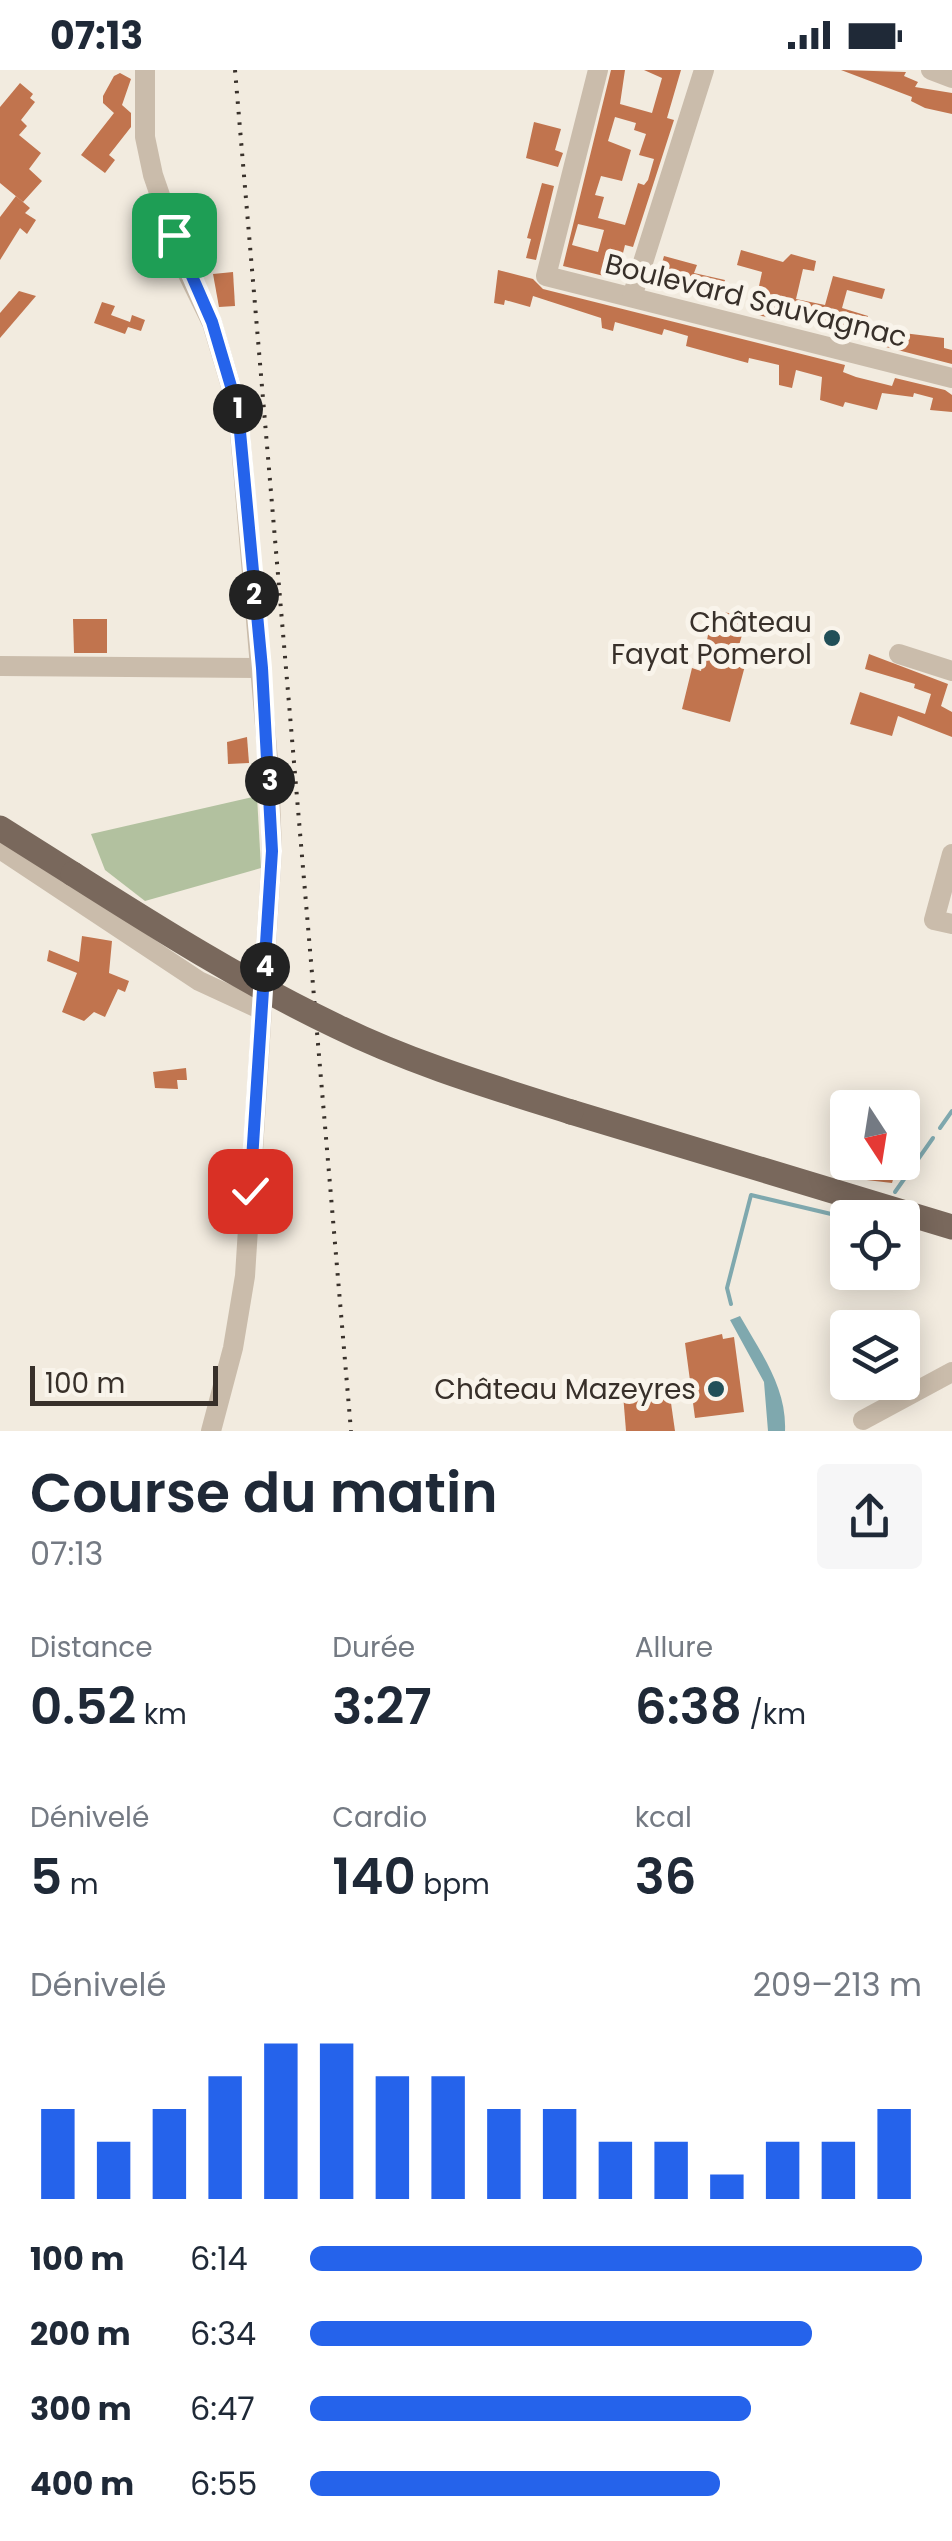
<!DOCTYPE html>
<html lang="fr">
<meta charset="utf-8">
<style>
:root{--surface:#fff;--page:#f6f6f7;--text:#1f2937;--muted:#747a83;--accent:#2563eb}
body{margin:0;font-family:Poppins,sans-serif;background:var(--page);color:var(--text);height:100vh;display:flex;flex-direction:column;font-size:38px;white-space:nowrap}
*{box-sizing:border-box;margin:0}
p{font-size:32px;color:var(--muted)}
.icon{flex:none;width:55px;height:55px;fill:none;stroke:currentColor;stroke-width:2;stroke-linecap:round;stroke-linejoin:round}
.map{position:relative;height:1361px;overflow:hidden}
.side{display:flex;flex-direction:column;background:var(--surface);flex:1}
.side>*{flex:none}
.needle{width:65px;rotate:168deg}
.buttons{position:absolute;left:830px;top:1020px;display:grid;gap:20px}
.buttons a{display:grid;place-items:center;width:90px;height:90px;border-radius:10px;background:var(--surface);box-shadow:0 5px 25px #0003;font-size:50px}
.scale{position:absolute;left:30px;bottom:25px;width:188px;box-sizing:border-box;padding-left:10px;border:5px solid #38302a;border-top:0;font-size:28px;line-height:35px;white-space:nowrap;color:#38302a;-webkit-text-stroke:8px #f9f4eb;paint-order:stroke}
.pin{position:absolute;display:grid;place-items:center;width:85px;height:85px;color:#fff;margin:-42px;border-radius:20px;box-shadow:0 5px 15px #0006}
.km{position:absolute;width:50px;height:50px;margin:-25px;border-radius:50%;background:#222;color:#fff;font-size:28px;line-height:50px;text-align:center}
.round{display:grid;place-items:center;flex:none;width:105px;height:105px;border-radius:10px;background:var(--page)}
.overview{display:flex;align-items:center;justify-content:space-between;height:170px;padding:0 30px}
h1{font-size:55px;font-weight:600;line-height:75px}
.stats{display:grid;grid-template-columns:repeat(3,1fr);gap:15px;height:170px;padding:10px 30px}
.stats div{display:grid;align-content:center}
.stats b{font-size:50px;font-weight:600}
.stats small{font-size:28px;font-weight:400}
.stats p{font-size:28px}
.chart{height:280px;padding:20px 30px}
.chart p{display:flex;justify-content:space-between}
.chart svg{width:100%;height:180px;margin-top:10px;stroke:var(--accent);stroke-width:6}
ul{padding:0 30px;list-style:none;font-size:32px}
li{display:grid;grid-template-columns:160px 120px 1fr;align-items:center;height:75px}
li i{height:25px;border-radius:12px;background:var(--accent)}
.status{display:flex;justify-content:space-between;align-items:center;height:70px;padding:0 50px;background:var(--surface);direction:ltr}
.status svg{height:28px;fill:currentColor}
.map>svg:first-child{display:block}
.green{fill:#b2c19f}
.water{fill:#7fa8ae}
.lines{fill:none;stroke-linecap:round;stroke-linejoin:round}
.stream{stroke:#7fa8ae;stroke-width:4}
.building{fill:#c1744e;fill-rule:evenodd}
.minor{stroke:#cabcab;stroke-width:20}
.major{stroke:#79685c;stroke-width:25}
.rail{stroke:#38302a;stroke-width:4;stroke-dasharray:2.5 8;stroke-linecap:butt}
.major-bridge{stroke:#79685c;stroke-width:25}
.route-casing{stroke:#fff;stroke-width:20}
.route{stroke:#2563eb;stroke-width:12}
.poi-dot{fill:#214f58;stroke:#f9f4eb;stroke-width:4}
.labels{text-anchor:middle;stroke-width:10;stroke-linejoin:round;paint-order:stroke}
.street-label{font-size:28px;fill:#38302a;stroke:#f9f4eb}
.poi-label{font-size:28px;fill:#38302a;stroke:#f9f4eb;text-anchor:end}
</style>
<div class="status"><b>07:13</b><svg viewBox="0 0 49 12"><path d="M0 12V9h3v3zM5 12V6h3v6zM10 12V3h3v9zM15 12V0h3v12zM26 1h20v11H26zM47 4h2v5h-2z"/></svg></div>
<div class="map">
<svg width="952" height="1361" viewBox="0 0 952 1361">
<rect width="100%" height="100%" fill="#f2ebdf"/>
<!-- green -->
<path class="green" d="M257,726L261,798L145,831L105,800L91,764Z"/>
<!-- water -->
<path class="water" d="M740,1246C761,1283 787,1318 785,1361H768L764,1312L730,1250Z"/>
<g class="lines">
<!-- stream -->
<g class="stream">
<path d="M940,1058L952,1041"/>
<path d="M895,1122L933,1068"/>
<path d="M731,1234L727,1218L751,1125L848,1148"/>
</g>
</g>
<!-- building -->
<g class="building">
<path d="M611,0H625L620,34L652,43L662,8L644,0H681L667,48L674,50L633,177L625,175L621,191L608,188L604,206L563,196ZM615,47L636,53L634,60L646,64L639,85L654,89L648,110L644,115L638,113L625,155L598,148L604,127L595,125L601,106L622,111L631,80L608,71ZM578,154L604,160L598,182L572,175Z"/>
<path d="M841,0L906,2L904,6L918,12L915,17L952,23V44L925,38L911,31L912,27Z"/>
<path d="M120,3L131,9L122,35L131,43V57L109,85L115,90L105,103L81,85L114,43L103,33V26L114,6Z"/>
<path d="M20,13L33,24L30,28L35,32L21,50L27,56L19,65L41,83L29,99L42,111L23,132L0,113V37Z"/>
<path d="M534,52L561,59L555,80L563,83L558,97L526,88Z"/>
<path d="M542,113L554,116L536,190L526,188L531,169L527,168Z"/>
<path d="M16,126L30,138L25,143L36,150L27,164L20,158L0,190V147Z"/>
<path d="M741,180L783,192L791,184L816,191L814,201L803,199L796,229L825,235L833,206L885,219L882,229L847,220L842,238L868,246L863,266L839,260L837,265L818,260L820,255L776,244L775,249L753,244L762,202L737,195Z"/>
<path d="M664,186L697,195L694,203L725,210L719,235L702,231L705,217L669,211L659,203Z"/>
<path d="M498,200L533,209L543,219L845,295L843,302L856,307L892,316L895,308L945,320L952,325V342L930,340L933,328L914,323L913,327L882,323L877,340L845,332L843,337L820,330L822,307L796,300L792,318L779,315V295L749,288L748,293L686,276L688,266L664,259L662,265L615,252L613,261L602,258L601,248L533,226L530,237L505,230L504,235L494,233Z"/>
<path d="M233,202L235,236L219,237L213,204Z"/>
<path d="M19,221L36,226L0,268V243Z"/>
<path d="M102,232L115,236L111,245L130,252L132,245L145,250L141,261L128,257L125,264L94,253Z"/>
<path d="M887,261L944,268V278L952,280V294L882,276Z"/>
<path d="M713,539L747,548L735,589L746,592L730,652L682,639L692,598L701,601Z"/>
<path d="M73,549H107V583H74Z"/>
<path d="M869,584L948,614L941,636L952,642V667L898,646L892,666L850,654L860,622L925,644L931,624L914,618L915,614L865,599Z"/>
<path d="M247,667L249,693L228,694L227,672Z"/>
<path d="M82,866L112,871L109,903L129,911L125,922L118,919L105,947L94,942L84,951L62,942L77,903L47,891L49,880L79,892Z"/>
<path d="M186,998L187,1010H177L178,1019L155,1018L153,1002Z"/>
<path d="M863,1092H898L892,1113L858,1109Z"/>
<path d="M722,1264L723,1269L734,1267L744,1342L695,1348L685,1273Z"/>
<path d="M669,1319L675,1361H626L623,1324Z"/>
</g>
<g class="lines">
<!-- minor -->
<g class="minor">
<path d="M145,0V67L153,105L185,198L212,253L238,340L269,702L272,781L245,1206L233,1278L211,1361"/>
<path d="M598,0L546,206L952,308"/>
<path d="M931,0L952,8"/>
<path d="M632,227L704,0"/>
<path d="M899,584L952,601"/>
<path d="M0,596L261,598"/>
<path d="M0,779L199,911L262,940"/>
<path d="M952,784L934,850L952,854"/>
<path d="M863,1350L952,1302"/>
</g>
<!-- major -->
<g class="major">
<path d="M0,758L73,804"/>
<path d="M571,1042L952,1157"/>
</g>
<!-- rail -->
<path class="rail" d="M235,0L351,1361"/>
<!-- major-bridge -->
<path class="major-bridge" d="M73,804C158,858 244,912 336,956C411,993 492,1017 571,1042"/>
</g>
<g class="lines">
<defs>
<path id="route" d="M174,165L212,252L238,340L262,598L272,781L250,1121"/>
</defs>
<!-- route casing -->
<use href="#route" class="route-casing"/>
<!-- route -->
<use href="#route" class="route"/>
</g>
<!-- markers -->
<g class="poi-dot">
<circle cx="832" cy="568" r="10"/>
<circle cx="716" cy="1319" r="10"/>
</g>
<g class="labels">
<!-- street labels -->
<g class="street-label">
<text transform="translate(756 230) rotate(14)" y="10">Boulevard Sauvagnac</text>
</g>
<!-- poi labels -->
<g class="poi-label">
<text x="812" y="562">Château<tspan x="812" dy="32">Fayat Pomerol</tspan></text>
<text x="696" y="1329">Château Mazeyres</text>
</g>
</g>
</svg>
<div class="buttons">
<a><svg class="needle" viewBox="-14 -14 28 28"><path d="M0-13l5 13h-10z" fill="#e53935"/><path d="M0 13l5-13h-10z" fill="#747a83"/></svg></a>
<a><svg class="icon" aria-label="locate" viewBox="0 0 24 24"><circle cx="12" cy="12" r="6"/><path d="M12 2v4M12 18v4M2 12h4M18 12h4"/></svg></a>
<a><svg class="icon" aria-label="layers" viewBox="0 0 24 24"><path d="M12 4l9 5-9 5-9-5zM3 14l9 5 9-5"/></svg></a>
</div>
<div class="scale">100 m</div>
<div class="pin" style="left:174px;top:165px;background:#1e9e55"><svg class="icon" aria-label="arrive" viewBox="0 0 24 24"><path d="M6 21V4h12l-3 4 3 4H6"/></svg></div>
<div class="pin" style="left:250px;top:1121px;background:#d93025"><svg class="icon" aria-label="check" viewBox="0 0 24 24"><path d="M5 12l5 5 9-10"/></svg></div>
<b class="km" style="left:238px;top:339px">1</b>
<b class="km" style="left:254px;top:525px">2</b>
<b class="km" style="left:270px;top:711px">3</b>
<b class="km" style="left:265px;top:897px">4</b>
</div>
<section class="side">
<div class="overview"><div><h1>Course du matin</h1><p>07:13</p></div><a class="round"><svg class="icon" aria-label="share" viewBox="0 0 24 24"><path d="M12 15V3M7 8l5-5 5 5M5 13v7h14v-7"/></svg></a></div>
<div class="stats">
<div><p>Distance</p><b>0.52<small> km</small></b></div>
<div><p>Durée</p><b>3:27</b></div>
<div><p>Allure</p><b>6:38<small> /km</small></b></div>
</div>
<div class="stats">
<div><p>Dénivelé</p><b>5<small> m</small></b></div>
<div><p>Cardio</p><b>140<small> bpm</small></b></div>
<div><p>kcal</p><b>36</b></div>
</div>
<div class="chart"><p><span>Dénivelé</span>209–213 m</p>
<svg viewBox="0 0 160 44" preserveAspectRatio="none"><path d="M5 44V22M15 44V30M25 44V22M35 44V14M45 44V6M55 44V6M65 44V14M75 44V14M85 44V22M95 44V22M105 44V30M115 44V30M125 44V38M135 44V30M145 44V30M155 44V22"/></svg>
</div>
<ul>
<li><b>100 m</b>6:14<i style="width:100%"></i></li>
<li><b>200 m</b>6:34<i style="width:82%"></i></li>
<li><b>300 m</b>6:47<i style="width:72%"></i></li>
<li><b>400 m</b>6:55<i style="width:67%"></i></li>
</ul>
</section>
